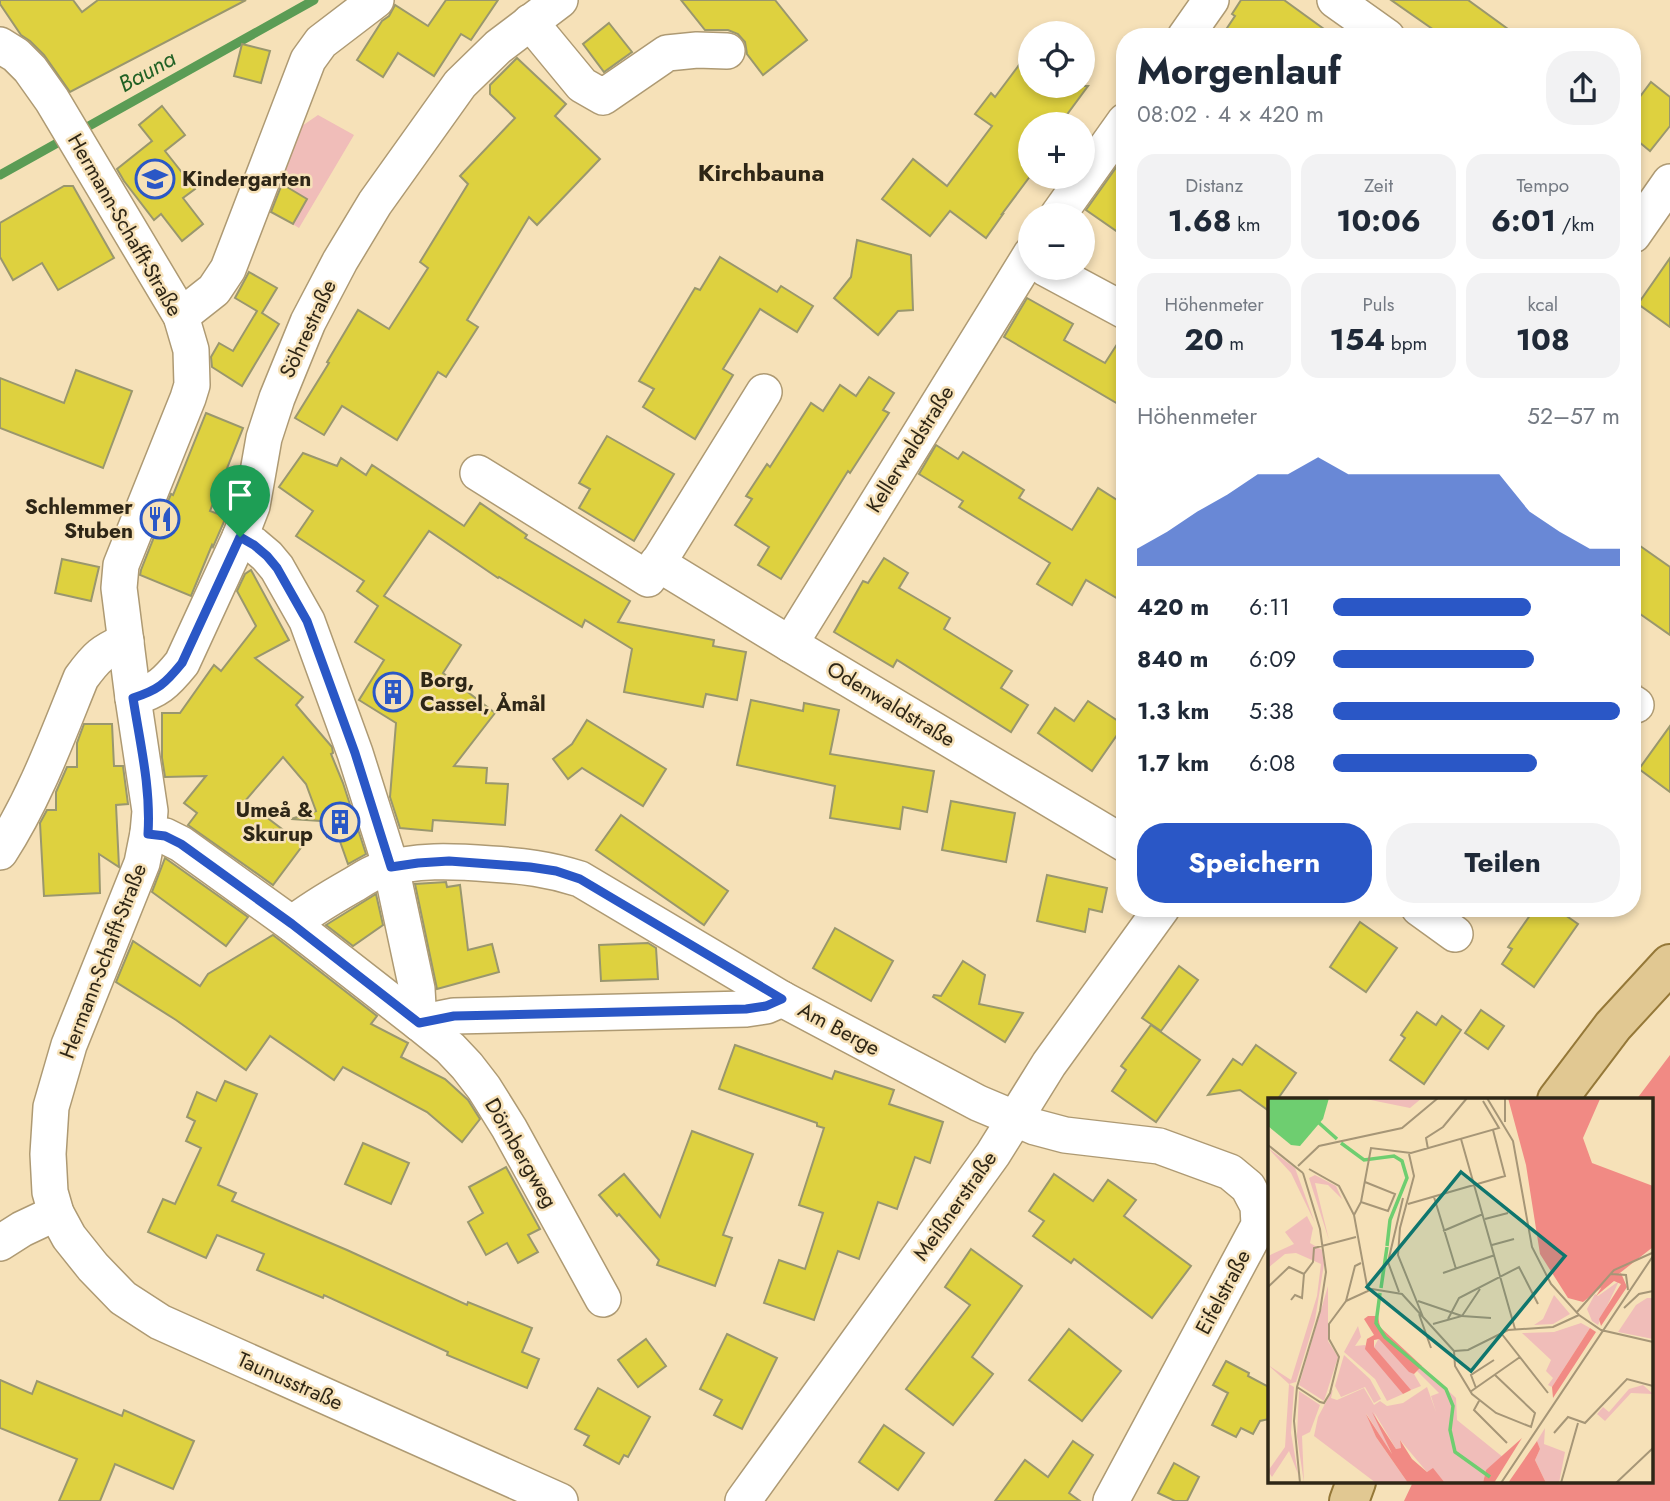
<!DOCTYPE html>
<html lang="de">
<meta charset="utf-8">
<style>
:root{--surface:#fff;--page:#f2f2f3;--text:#1f2937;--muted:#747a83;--accent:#2a57c6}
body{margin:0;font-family:Jost,sans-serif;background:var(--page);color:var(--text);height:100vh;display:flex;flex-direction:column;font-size:26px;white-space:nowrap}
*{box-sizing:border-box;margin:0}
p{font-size:23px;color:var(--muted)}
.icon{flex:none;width:38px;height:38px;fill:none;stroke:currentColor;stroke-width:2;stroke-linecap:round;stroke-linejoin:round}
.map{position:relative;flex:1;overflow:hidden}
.side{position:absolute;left:1116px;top:28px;width:525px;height:889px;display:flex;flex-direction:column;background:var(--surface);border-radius:28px;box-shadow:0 4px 10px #0003}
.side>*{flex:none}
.controls{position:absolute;left:1018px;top:21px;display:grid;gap:14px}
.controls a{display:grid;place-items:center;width:77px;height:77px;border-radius:50%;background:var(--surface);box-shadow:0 4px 10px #0003;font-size:35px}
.pin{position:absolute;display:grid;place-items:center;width:60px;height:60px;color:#fff;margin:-72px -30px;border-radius:50% 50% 50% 0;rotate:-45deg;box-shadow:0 0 7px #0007}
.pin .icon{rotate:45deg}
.round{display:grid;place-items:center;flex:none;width:74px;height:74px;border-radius:28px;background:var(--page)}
.summary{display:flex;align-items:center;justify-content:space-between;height:119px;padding:0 21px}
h1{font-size:38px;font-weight:700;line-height:52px}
.stats{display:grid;grid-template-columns:repeat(3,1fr);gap:10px;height:119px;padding:7px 21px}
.stats div{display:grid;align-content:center;border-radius:18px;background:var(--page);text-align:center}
.stats b{font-size:30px;font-weight:700}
.stats small{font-size:19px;font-weight:400}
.stats p{font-size:19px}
.chart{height:196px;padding:14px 21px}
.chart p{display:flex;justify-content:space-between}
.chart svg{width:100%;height:126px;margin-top:7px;fill:var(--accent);opacity:.7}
.cta{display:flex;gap:14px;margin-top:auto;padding:14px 21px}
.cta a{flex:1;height:80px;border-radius:28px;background:var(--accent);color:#fff;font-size:28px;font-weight:700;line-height:80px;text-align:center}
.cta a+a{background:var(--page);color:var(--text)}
ul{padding:0 21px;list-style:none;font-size:23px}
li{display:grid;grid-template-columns:112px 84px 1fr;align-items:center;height:52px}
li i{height:18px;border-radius:9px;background:var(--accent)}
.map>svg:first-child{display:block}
.green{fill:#f0bdb9}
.forest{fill:#f18a84}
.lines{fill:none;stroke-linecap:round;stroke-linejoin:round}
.stream{stroke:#5b9c55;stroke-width:9}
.building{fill:#ded13f;stroke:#9a976d;stroke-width:2}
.minor-casing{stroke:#ae9a73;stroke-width:38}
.major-casing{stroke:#957838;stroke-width:42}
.minor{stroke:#fff;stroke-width:35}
.major{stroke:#e1c892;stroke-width:38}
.route-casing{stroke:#fff;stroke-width:14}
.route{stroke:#2a57c6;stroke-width:9}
.labels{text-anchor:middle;stroke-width:5;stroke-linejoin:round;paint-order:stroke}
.poi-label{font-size:21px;font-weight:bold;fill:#2e2616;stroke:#f6e1b8;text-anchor:start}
.street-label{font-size:21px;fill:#2e2616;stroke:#f6e1b8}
.water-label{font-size:23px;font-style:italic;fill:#216125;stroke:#f6e1b8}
.quarter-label{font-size:24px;font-weight:bold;fill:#2e2616;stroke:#f6e1b8}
.inset-river{fill:none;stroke:#6ece70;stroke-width:3.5}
.inset-road{fill:none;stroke:#a69677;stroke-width:2}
.view{fill:#0f766e;fill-opacity:0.15;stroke:#0f766e;stroke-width:3.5}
.inset-edge{fill:none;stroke:#2e2616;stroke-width:3.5}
</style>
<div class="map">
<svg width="1670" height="1501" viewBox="0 0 1670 1501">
<rect width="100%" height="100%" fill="#f6e1b8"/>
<!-- green -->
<path class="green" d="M318,115L354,135L299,228L267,209L281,183L283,162L299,128Z"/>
<!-- forest -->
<path class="forest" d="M1670,1055V1501H1404L1413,1482H1651V1100H1636Z"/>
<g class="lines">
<!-- stream -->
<g class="stream">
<path d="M80,131L314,0"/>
<path d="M0,175L68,137"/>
</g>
</g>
<!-- building -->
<g class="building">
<path d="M0,0H73L82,12L98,0H246L70,92L44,55L30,41L21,35L0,4Z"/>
<path d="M446,0H498L471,40L461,34L434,76L398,53L383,77L357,60L382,21L389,16L395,5L428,26Z"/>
<path d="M681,0H775L807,40L763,75L747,54L745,42L738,34L728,30H705Z"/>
<path d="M1241,0H1284L1335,37H1221L1235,16L1232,14Z"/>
<path d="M1391,0H1468L1519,37H1444Z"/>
<path d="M609,23L632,52L604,72L583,44Z"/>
<path d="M242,44L270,51L261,83L234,76Z"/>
<path d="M1031,49V86H1088L1060,124H1031V175L1002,214H1003L986,238L950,211L930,236L882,199L913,159L947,186L992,126L975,114L991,93L995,97Z"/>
<path d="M517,58L566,104L555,116L600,159L537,225L529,217L467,320L478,327L446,377L438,372L397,440L342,406L324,435L295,418L329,363L327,362L358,310L389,329L428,268L420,262L468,184L460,176L515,118L490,94V85Z"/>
<path d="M1651,82L1670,97V126L1650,151L1633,137V106Z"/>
<path d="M162,106L185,135L165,151L195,189L183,198L203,224L182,241L161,214L154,220L124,181L117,169L152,141L139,125Z"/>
<path d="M1125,155V237L1086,210Z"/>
<path d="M282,184L307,199L293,224L271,212Z"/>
<path d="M64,186H73L114,258L58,290L42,263L13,280L0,257V223Z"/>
<path d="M857,240L911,255L913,310L898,311L878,335L834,298L851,277Z"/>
<path d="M720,257L777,292L781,286L813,306L797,332L760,309L723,369L733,375L695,439L643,407L654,389L639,381L695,288L700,290Z"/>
<path d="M1670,258V327L1638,304Z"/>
<path d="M249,272L277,288L262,313L279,324L242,386L212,367L211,357L219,343L233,351L257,311L235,298Z"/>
<path d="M1027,298L1073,324L1064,340L1105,363L1125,332V408L1004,337Z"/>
<path d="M76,370L132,391L103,468L0,428V378L64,403Z"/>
<path d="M869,377L894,393L883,410L889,413L850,473L848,471L781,579L758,565L769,547L735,525L752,499L746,496L767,464L770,467L811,403L823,411L840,385L856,396Z"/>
<path d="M206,413L243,428L210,511L226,517L213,547L212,545L191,596L140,575L141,570L171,494L173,495Z"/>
<path d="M607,436L674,474L634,541L579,508L590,489L579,483Z"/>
<path d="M936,445L958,459L963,452L1024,490L1019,498L1072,530L1098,488L1125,505V603L1086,580L1072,605L1037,584L1050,563L959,507L963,501L919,474Z"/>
<path d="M303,453L337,466L341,458L366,475L372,465L464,526L480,503L527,535L525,538L630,601L618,622L714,640L713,646L746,652L737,700L706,694L703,707L624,692L632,649L585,620L582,627L499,577L498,578L429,531L384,596L461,645L443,673L495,713L454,766L487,768L486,783L508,784L505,825L433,820L432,831L400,828L390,797L396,723L359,700L384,660L355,642L378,606L357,591L364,581L296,536L313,511L279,487Z"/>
<path d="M1633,541L1670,567V635L1633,609Z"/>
<path d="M884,558L908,573L899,588L950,618L944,629L1012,671L1001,688L1028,705L1011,732L897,660L893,667L834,632L863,581L868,583Z"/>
<path d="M62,559L99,567L91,601L55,593Z"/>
<path d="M251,570L289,640L255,658L303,697L296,705L332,747L333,753L331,754L343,783L366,854L348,864L337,833L327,837L321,821L291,819L316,811L306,784L283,757L245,801L303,845L273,885L188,825L197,813L184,803L206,776L165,777L162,758V713H180L214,665L221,671L256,626L237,591L245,574Z"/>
<path d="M751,700L803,711L804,703L839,710L830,754L934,771L927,812L903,807L900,829L830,818L835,786L737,765Z"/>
<path d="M1088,701L1124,725L1092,771L1038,733L1055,708L1074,721Z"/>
<path d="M587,720L666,769L643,806L582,768L568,779L553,759L572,744Z"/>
<path d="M84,724H112L114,766H123L128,804L116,805L119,867L99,854L100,893L44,896L40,823L47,810H56V792L67,767H77V743Z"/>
<path d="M1670,726V792L1639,769Z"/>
<path d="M951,801L1015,813L1006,862L942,850Z"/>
<path d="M621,815L728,891L704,925L596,850Z"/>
<path d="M165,858L248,917L226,946L152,892Z"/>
<path d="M1047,875L1107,888L1102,912L1089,909L1085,932L1037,921Z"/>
<path d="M446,882L447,887L460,885L468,950L492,944L499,972L437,989L415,884Z"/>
<path d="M376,894L383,925L353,946L326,925Z"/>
<path d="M1535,908H1555L1578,924L1534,987L1502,964L1512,949L1508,947Z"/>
<path d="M1360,922L1397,948L1366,992L1330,967Z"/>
<path d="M835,928L893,961L871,1001L813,968Z"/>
<path d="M273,935L377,1016L371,1024L408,1043L401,1057L445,1079L468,1100L480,1119L462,1142L427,1112L343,1067L334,1080L270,1036L246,1070L176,1020L116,982L133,941L200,986L208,974Z"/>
<path d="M648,943L656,948L658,979L601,981L599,945Z"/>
<path d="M963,961L985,975L979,1004L1023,1013L1005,1042L933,997L934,995L941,996Z"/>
<path d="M1179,966L1198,980L1161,1031L1142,1018Z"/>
<path d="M1481,1010L1504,1026L1488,1049L1465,1033Z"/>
<path d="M1417,1012L1436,1025L1442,1016L1461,1030L1424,1084L1390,1060L1405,1038L1401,1035Z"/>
<path d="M1151,1025L1200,1060L1156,1122L1112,1091L1126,1070L1121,1066Z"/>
<path d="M735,1045L832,1079L835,1071L894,1090L889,1104L943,1122L930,1163L915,1157L897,1209L878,1202L859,1259L838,1251L814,1320L764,1303L779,1260L805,1269L823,1213L799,1205L824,1128L817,1126V1123L719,1089Z"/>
<path d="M1256,1045L1296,1073L1277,1100H1269V1111L1240,1090L1208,1095L1233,1059L1242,1065Z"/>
<path d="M225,1081L257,1094L218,1185L236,1193L232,1201L347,1250L467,1305L468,1302L532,1328L522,1352L539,1359L527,1388L447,1355L448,1352L324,1295L323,1298L257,1270L264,1254L217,1235L206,1258L148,1232L163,1199L175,1204L201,1148L186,1141L195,1121L187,1117L197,1092L216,1101Z"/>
<path d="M692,1131L753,1154L723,1235L732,1238L715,1286L657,1265L659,1260L619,1214L617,1216L599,1195L624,1174L660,1217Z"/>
<path d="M363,1143L409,1163L391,1204L345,1184Z"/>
<path d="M506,1167L540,1229L528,1235L538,1252L518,1263L507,1243L486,1255L468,1222L483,1213L469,1187Z"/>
<path d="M1054,1174L1093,1201L1108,1180L1136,1200L1124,1216L1191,1266L1152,1318L1074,1259L1071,1263L1033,1236L1044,1221L1029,1211Z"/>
<path d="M971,1249L1022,1286L972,1357L993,1374L953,1425L906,1389L970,1305L945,1287Z"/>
<path d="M1069,1329L1121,1371L1082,1421L1029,1380Z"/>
<path d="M727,1334L777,1358L742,1429L714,1415L722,1400L700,1389Z"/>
<path d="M646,1339L666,1366L638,1387L618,1360Z"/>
<path d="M1226,1361L1249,1373L1248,1376L1269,1387V1419L1260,1421L1253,1434L1241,1428L1236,1437L1212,1425L1228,1393L1213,1385Z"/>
<path d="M0,1380L32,1394L37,1381L122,1416L124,1410L194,1441L173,1489L115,1464L100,1501H59L77,1459L0,1428Z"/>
<path d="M598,1388L650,1417L628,1457L624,1455L619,1464L584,1445L589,1436L575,1429Z"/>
<path d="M884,1425L924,1453L898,1490L859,1462Z"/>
<path d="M1073,1441L1093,1455L1069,1493L1080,1501H995L1025,1460L1048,1477Z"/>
<path d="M1174,1463L1199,1477L1187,1501H1175L1158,1493Z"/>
</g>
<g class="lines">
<defs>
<g id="minor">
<path d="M1335,0L1387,37"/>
<path d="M530,22L582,85L603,97L667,53L697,50L727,51"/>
<path d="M1185,37L1211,0"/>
<path d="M0,45L16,55L30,69L52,100L181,316L191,350L192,385L188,398L121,565L119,588L133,698L150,811L148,833L142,863L69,1045L51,1107L48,1154L50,1192L56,1213L69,1237L93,1267L123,1298L160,1322L560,1501"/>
<path d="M1058,215L1125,121"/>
<path d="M1633,235L1670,182"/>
<path d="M1045,268L1125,311"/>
<path d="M181,316L214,290L228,269L308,60L321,42L376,0"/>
<path d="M478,473L648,579L764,392"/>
<path d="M240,537L254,545L267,556L277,568L307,621L355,753L391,867L417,989L419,1023L450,1048L467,1066L484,1088L509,1128L603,1299"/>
<path d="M657,563L790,644L1125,844"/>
<path d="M790,644L1031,254"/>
<path d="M133,698C158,690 165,684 182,663L240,537L252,506L264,438L277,398L308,322L340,261L375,203L460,84L498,47L560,0"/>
<path d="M1633,703L1636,705"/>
<path d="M148,833L165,836L181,844L292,924L419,1023L454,1016L746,1009L766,1006L782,999"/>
<path d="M0,852C35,798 57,737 81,678C97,656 102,652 126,641"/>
<path d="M1419,908L1455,934"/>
<path d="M292,924C311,909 330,898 351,886C360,881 369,874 379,871C415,859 453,861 491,864C523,866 549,869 580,879L782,999L978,1103L1035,1127L1065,1135L1159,1146L1230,1172L1248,1187L1258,1206L1259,1225L1111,1501"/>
<path d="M0,1243L22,1229L56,1213"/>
<path d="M743,1501L993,1154L1049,1064L1162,908"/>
</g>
<g id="major">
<path d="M1557,1100L1613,1026L1670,964"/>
<path d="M1349,1501L1356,1482"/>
</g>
</defs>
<!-- minor casing -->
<use href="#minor" class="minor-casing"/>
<!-- major casing -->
<use href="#major" class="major-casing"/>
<!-- minor -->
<use href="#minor" class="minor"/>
<!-- major -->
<use href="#major" class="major"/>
</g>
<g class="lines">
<defs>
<path id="route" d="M240,537L254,545L267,556L277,568L307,621L355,753L391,867L418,863L449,861L530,867L556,871L580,879L782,999L766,1006L746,1009L454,1016L419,1023L292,924L181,844L165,836L148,834C151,788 140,743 133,698C158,690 165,684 182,663Z"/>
</defs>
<!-- route casing -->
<use href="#route" class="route-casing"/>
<!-- route -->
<use href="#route" class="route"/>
</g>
<!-- icons -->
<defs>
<symbol id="school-ring" viewBox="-11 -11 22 22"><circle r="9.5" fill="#f6e1b8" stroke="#2a57c6" stroke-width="1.5"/><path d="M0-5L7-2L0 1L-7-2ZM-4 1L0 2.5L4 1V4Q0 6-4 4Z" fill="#2a57c6"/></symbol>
<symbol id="restaurant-ring" viewBox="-11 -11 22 22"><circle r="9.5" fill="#f6e1b8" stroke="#2a57c6" stroke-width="1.5"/><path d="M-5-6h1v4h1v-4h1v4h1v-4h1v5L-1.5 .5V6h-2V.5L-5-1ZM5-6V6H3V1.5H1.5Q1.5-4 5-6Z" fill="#2a57c6"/></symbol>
<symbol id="building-ring" viewBox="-11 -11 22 22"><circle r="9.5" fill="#f6e1b8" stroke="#2a57c6" stroke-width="1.5"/><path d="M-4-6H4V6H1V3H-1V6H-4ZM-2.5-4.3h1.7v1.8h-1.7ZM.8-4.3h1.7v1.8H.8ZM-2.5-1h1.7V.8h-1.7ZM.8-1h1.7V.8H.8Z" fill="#2a57c6"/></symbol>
</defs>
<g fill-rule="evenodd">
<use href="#school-ring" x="133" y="157" width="44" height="44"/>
<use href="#restaurant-ring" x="138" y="497" width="44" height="44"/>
<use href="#building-ring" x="371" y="670" width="44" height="44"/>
<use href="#building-ring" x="318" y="800" width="44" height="44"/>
</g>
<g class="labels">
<!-- poi labels -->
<g class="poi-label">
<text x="182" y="186">Kindergarten</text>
<text x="133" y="514" text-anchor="end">Schlemmer<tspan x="133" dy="24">Stuben</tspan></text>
<text x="420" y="687">Borg,<tspan x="420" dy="24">Cassel, Åmål</tspan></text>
<text x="313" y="817" text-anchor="end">Umeå &amp;<tspan x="313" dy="24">Skurup</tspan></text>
</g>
<!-- street labels -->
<g class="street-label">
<text transform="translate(125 225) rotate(60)" y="7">Hermann-Schafft-Straße</text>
<text transform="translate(308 329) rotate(-65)" y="7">Söhrestraße</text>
<text transform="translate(910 449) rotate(-58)" y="7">Kellerwaldstraße</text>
<text transform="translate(891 704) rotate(31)" y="7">Odenwaldstraße</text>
<text transform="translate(103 961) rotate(-69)" y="7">Hermann-Schafft-Straße</text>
<text transform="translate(839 1029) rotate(28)" y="7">Am Berge</text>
<text transform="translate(521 1153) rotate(60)" y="7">Dörnbergweg</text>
<text transform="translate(955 1206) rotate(-55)" y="7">Meißnerstraße</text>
<text transform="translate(1223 1292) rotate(-62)" y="7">Eifelstraße</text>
<text transform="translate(290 1381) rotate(24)" y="7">Taunusstraße</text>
</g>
<!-- water labels -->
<g class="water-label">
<text transform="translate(147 71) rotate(-29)" y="8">Bauna</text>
</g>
<!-- quarter labels -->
<g class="quarter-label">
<text x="761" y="181">Kirchbauna</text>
</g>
</g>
<!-- overview -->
<g transform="translate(1268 1098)">
<rect width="385" height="385" fill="#f6e1b8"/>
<path d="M93,0H154L142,10ZM0,50L27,70L47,125L23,75ZM47,77L68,88L74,101L60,87L47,85L61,142L41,80ZM39,118L45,130L42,145L54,152L56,166L47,222L28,284L21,286L26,289L23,335L30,376L21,353L4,379L0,373L17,349L21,286L0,267L23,282L49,198L53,166L28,155L17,156L0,170V158L26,146L17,134ZM351,183L330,227L324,223L319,211L327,196L330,198ZM60,188V243L70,259L56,303L31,287ZM286,197L302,216L285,226L266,227L275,221ZM379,200H385V241L350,234L368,207ZM313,225L322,230L284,289L280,287L285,280L278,273L283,262L254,235L286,234ZM90,228L93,239L87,248L97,247L135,296L119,303L107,281L76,254ZM111,240L146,276L153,288L143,292L131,282L106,249ZM76,257L102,281L113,301L106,305L97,289L73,299L67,288ZM154,268L188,300L189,322L236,360L218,372L215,385H177L165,371L159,374L132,342L133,350L128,351L106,314L124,357L98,315L108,339L140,385H108L46,338L50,319L65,291L63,300L69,302L96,290L106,307L112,303L119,308L135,305L159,289L168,314L163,298L171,295L149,273ZM375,287L385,296L363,295L337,323L329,316L335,309L341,314L361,291ZM31,293L52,307L42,334L34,338L36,385L29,338ZM277,330L276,346L297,354L291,385H278L267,362L272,351L269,343Z" fill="#f0bdb9"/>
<path d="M240,0L332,1L315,40L324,65L385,88V149L315,204L300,200L272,156L258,67ZM353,175L359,189L333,228L331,221L353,186L346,183L328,198L337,184ZM100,218H110L112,229L154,268L146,276L141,274L111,241L106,242V249L143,292L135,296L97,251L99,241L106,237L96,221ZM322,230L328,234L285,300L284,289ZM104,314L128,351L133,350L132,342L144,361L159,374L165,370L177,385H140L108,339L98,316L124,356ZM254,340L226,385H215L218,372ZM269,343L272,351L267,362L278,385H240Z" fill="#f18a84"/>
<path d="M0,0H61L55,21L32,48L23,47L0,28Z" fill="#6ece70"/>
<path class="inset-river" d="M50,24L69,41M73,45L96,62L126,58L134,63L139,80L122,122L119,148M113,190L119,149M112,195L108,225L117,239L178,291L185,308L182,332L187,354L222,379"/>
<path class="inset-road" d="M219,0L245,43L264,149L283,186L311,217L333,232L385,244M237,24V0M193,41L247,231M0,47L35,75M160,51L158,40L175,29L199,0M141,56L146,78L132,130L130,157L155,219M30,68L51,48L134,30L170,0M41,71L71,88L86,117L100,193M166,99L188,171M93,104L120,113L127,96L97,84M140,106L237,78L225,32M86,117L93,104L103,50L143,55L231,30L215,3M217,121L240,115M175,133L215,116M224,147L246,141M175,175L227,157M343,176L358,177L360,192M0,189L21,169L36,176M131,194L120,164L135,100M23,202L27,197L34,200L36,176L45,164L46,150L88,139M78,203L104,191L134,196L186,253M150,203L194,218L223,220M356,210L371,196L385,193M309,214L346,172L384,155M151,216L163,250M180,221L191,200L251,169L270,206M165,226L194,218L212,191M233,235L280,295M186,253L187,268L204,296L228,315L263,329L267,315L227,277M186,253L200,252L240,232L285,229L311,217M29,289L52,304L56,305L62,295L71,259L61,241V226L78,203L87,168L93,165M208,290L203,277L226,262M202,294L252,259M211,303L206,312L239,345M286,335L300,319L317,325L359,281L385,288M32,385L26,323L29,289L52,213L58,174L52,131L35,75M233,385L385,158M293,385L310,325M348,385L385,350"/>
<path class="view" d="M193,74L297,158L203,273L99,189Z"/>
<rect width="385" height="385" class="inset-edge"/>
</g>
</svg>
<div class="controls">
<a><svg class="icon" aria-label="locate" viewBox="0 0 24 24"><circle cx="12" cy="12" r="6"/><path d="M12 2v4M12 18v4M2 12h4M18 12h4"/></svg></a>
<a>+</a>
<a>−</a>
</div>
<div class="pin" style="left:240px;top:537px;background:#1e9e55"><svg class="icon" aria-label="arrive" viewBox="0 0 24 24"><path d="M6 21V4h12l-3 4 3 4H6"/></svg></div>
<section class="side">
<div class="summary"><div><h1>Morgenlauf</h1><p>08:02 · 4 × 420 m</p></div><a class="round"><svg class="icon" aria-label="share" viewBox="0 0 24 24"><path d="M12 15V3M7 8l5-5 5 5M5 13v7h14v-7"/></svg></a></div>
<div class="stats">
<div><p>Distanz</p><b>1.68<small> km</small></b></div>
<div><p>Zeit</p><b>10:06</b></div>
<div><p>Tempo</p><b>6:01<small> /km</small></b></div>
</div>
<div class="stats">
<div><p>Höhenmeter</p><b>20<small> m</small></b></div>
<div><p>Puls</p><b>154<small> bpm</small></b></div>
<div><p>kcal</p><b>108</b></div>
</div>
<div class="chart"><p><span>Höhenmeter</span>52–57 m</p>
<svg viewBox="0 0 160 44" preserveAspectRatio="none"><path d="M0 44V38L10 32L20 25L30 19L40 12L50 12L60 6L70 12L80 12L90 12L100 12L110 12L120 12L130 25L140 32L150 38L160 38V44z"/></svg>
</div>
<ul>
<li><b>420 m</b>6:11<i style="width:69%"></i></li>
<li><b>840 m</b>6:09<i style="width:70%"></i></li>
<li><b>1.3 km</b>5:38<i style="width:100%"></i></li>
<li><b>1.7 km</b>6:08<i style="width:71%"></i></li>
</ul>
<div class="cta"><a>Speichern</a><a>Teilen</a></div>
</section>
</div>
